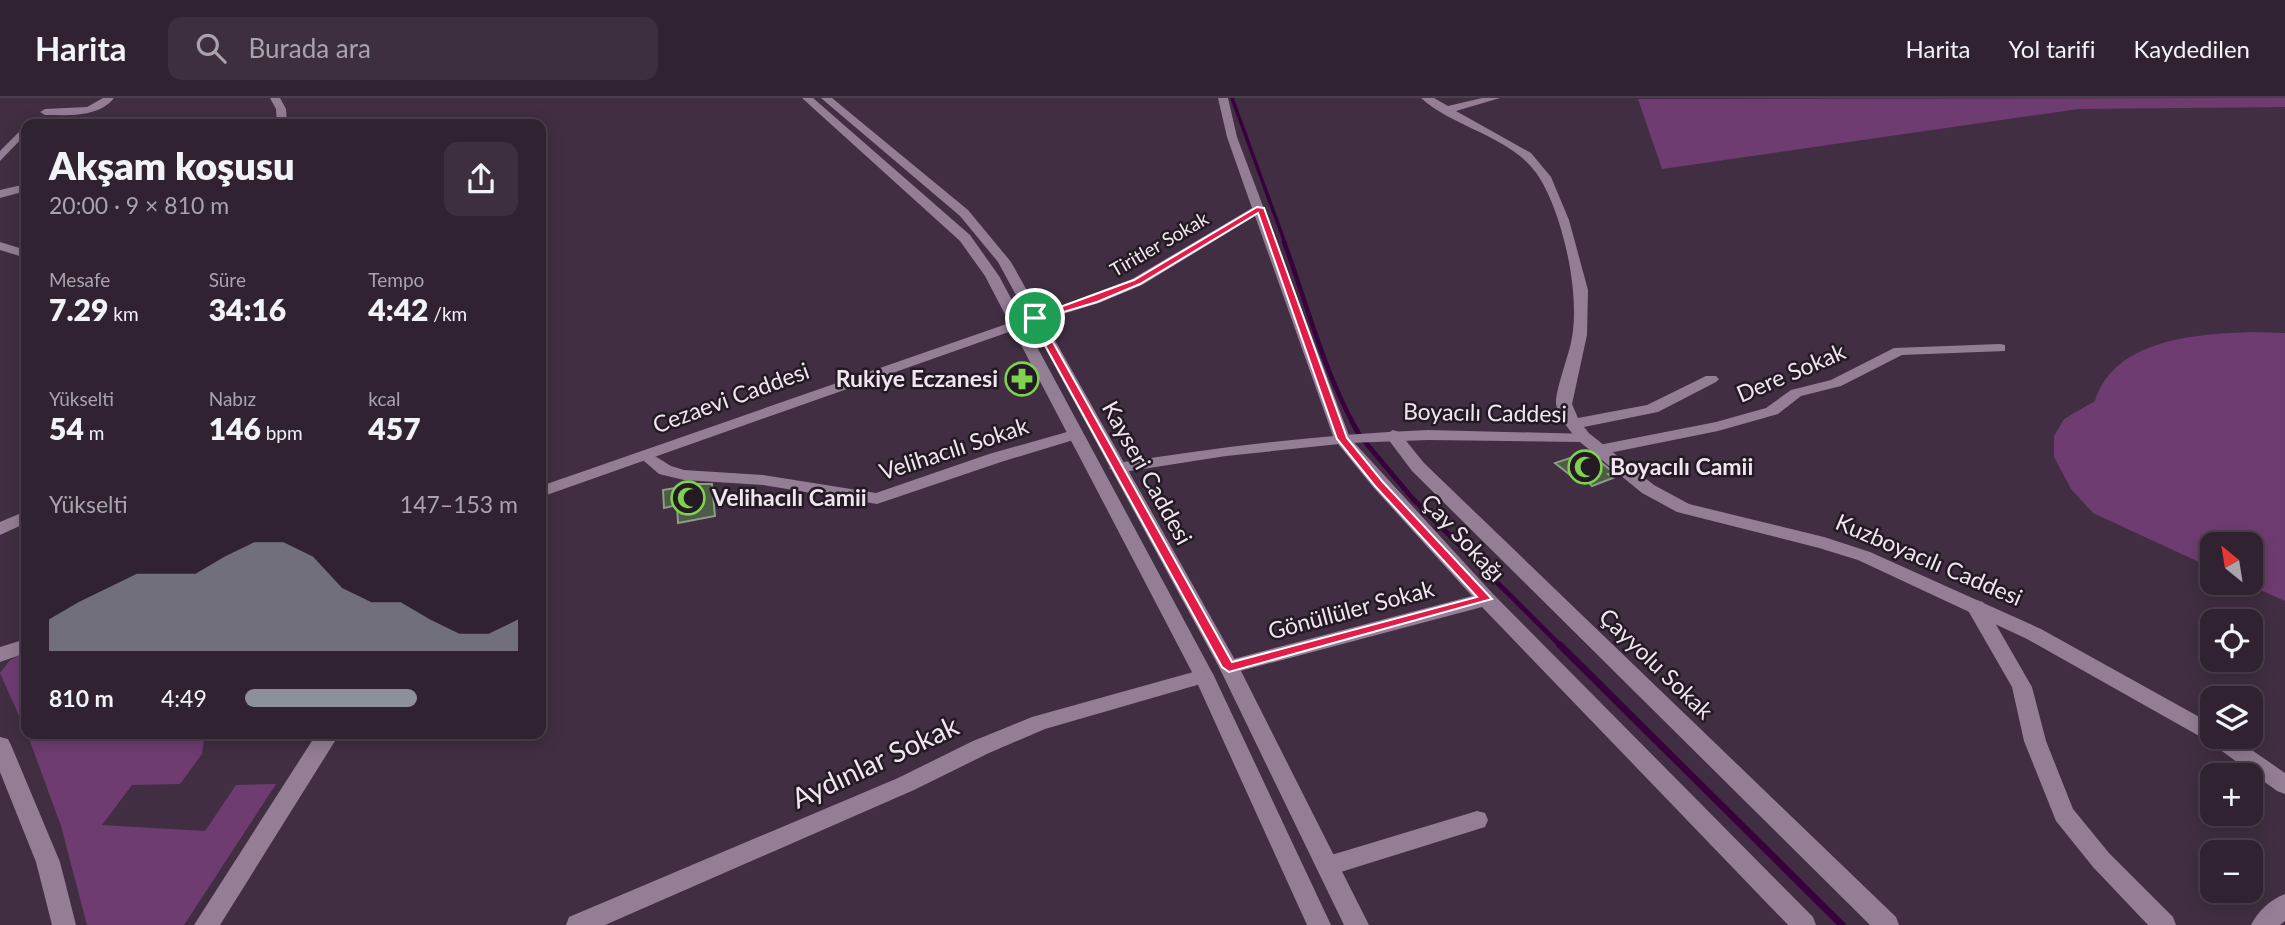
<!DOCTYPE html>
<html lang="tr">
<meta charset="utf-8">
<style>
:root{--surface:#312232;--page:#3d2f3e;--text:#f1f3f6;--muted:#a8a4ac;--line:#4c3f4d;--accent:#8c9099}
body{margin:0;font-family:Lato,sans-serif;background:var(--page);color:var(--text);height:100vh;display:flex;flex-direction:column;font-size:26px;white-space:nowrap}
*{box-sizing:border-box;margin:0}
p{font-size:23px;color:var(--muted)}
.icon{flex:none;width:38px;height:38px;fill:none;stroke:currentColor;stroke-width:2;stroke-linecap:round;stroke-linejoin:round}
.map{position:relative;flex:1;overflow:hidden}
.sheet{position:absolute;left:21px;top:21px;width:525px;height:620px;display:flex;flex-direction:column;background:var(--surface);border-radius:14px;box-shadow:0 4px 18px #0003,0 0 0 2px var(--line)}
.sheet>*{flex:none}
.needle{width:46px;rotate:330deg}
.buttons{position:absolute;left:2200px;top:434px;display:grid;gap:14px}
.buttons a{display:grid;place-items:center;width:63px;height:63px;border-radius:14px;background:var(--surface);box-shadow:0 4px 18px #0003,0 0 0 2px var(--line);font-size:35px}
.pin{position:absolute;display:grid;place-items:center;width:60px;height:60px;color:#fff;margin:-30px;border:4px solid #fff;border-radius:50%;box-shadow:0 2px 7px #0007}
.round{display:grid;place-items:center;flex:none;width:74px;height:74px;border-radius:14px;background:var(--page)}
.summary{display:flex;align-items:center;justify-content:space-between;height:119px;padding:0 28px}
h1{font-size:38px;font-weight:800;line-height:52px}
.figures{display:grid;grid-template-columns:repeat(3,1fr);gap:10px;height:119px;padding:7px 28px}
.figures div{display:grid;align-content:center}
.figures b{font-size:30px;font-weight:800}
.figures small{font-size:19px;font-weight:400}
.figures p{font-size:19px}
.chart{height:196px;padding:14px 28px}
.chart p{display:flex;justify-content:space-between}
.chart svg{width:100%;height:126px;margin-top:7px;fill:var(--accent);opacity:.7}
ul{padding:0 28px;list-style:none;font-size:23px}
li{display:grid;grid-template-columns:112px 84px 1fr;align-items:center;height:52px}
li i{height:18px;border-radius:9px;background:var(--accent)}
header{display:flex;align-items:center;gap:42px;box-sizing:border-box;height:98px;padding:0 35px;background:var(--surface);border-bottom:2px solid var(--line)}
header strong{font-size:33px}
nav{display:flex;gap:38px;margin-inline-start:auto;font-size:24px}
.search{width:490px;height:63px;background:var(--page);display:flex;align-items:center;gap:18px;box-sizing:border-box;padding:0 24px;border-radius:14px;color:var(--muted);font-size:26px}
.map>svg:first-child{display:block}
.green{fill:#6f3c72}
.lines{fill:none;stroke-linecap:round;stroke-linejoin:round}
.stream-far3{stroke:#38003d;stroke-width:3.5}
.stream-far2{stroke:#38003d;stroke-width:4.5}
.stream-far1{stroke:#38003d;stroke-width:5}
.stream{stroke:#38003d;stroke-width:7}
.building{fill:#4d5d45;stroke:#8b9d83;stroke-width:2}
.minor{fill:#947e95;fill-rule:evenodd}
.tertiary{fill:#947e95;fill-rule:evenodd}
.secondary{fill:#947e95;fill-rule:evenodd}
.route{fill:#e11d48;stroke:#fff;stroke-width:2;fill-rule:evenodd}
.labels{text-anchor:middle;stroke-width:5;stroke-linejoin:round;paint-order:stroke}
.far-street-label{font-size:19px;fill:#f1e5f1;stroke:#231a23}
.street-label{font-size:23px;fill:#f1e5f1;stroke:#231a23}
.poi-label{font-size:23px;font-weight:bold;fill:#f1e5f1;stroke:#231a23;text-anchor:start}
.near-street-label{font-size:28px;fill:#f1e5f1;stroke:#231a23}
</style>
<header>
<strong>Harita</strong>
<div class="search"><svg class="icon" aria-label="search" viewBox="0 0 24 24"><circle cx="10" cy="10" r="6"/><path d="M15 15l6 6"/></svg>Burada ara</div>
<nav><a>Harita</a><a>Yol tarifi</a><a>Kaydedilen</a></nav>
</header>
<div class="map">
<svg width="2285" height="827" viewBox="0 0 2285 827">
<rect width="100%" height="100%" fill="#412e42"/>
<!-- green -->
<g class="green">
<path d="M2285,0V9L2078,11L1662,71L1638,1Z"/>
<path d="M2253,234L2285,235V503L2245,485H2250V446H2212V470L2093,415L2071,391L2054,359V338L2064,321L2095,303C2115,240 2198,236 2253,234Z"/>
<path d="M26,554V633L0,575L10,562Z"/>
<path d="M27,635H205L202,656L180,686L132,687L102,727L205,733L236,687L276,686L184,827H87L61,728Z"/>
</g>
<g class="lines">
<!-- stream-far3 -->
<path class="stream-far3" d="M1232,0L1285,145"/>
<!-- stream-far2 -->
<path class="stream-far2" d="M1284,144C1306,203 1323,270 1353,325"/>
<!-- stream-far1 -->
<path class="stream-far1" d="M1352,324L1360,338L1413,401L1562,549"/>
<!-- stream -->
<path class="stream" d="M1560,547L1842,827"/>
</g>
<!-- building -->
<g class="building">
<path d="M1588,354L1613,374L1608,376L1613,380L1592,388L1586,382L1579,384L1555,365Z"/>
<path d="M699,386H712L715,418L678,425L677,407L664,410L663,392Z"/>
</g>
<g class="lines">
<!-- minor -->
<g class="minor">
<path d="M103,0H114C98,20 68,17 45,17L40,14L45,11L87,9Z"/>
<path d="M1218,0H1228L1237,39L1350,340L1493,496L1813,819L1816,827H1788L1482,509L1229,576L1222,574L1219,569L1222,564L1472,498L1373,389L1334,341L1255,118L1142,187L1099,205L1040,223H1030L1028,220L1132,181L1252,110L1227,39Z"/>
<path d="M1421,0H1434L1448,8L1482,0H1500L1456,13L1531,55L1551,79L1569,122L1588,192L1587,237L1572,306L1578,320L1647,307L1706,278H1716L1719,281L1716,284L1658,314L1584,329L1592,339L1590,342H1578C1570,333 1558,319 1556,306C1555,292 1570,255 1572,239C1580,195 1563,117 1539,79C1513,38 1455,31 1421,0Z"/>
<path d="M26,27V36L0,63V53Z"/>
<path d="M26,86V93L0,100V92Z"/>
<path d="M2000,246L2005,247V253L1902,257L1841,288L1801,298L1778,316L1718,333L1599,357L1591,352L1599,347L1716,324L1766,310L1791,292L1831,282L1894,250Z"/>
<path d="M1074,332L1082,337L1080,340L1001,364L877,406L763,387L684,382L659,376L637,357L645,352L671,368L684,372L763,377L876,395L989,356Z"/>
<path d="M1393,332L1399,334L1424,365L1896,819L1899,827H1870L1412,373L1385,337Z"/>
<path d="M26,413V425L0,437V424Z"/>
<path d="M1976,502L1983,504L2032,589L2046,643L2073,711L2109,755L2173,819L2176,827H2148L2093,769L2056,723L2024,643L2012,589L1966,509L1969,504Z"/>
<path d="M1204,571L1211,573L1214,578L1211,583L1045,631L989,655L914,692L605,827H566L569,819L898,680L973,643L1032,619Z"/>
<path d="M317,635H340L220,827H194Z"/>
<path d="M1477,713L1485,715L1488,722L1485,729L1328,778L1320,775L1316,768L1320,761L1328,758Z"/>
<path d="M2285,796V823L2280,827H2251C2257,814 2271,801 2285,796Z"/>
</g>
<!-- tertiary -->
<g class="tertiary">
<path d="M270,0H280L286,11L287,26H277L276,11Z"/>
<path d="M0,144L26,152V160L0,152Z"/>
<path d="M1018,222L1023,223V229L541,399V388Z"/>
<path d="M1428,332L1590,336L1654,387L1689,406L1824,439L1870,454L2041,531L2212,626V639H2233L2285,675V696L2277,693L2208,643L2027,541L1858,462L1819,450L1677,414L1642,395L1580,344L1428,342L1349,345L1226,358L1117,375L1109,370L1117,365C1221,349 1323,336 1428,332Z"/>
<path d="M26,541V555L0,564V549Z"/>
<path d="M0,639L8,641L11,647L60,764L76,827H52L36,764L0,674Z"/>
</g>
<!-- secondary -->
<g class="secondary">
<path d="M802,0H813L970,137L999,178L1214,578L1331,827H1307L1194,578L985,178L960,143Z"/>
<path d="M821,0H832L968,112L1011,164L1239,569L1369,827H1344L1219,569L998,164L960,118Z"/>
</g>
</g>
<!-- route -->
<path class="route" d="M1257,109L1264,110L1347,340L1382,383L1492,501L1229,574L1222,569L1030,220L1134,182ZM1258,115L1337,341L1375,388L1477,499L1232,564L1040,221L1097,204L1140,186Z"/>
<!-- icons -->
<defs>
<symbol id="pharmacy-ring" viewBox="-11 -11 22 22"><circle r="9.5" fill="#231a23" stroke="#80d051" stroke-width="1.5"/><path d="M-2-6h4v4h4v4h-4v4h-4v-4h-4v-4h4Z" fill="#80d051"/></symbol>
<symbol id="mosque-ring" viewBox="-11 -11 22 22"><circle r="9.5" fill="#231a23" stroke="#80d051" stroke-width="1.5"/><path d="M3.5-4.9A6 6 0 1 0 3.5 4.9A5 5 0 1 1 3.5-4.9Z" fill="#80d051"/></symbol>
</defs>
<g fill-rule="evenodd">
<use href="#pharmacy-ring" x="1003" y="262" width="38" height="38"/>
<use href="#mosque-ring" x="1566" y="350" width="38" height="38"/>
<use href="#mosque-ring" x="669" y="381" width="38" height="38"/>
</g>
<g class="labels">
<!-- far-street labels -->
<g class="far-street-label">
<text transform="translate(1159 146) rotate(-30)" y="7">Tiritler Sokak</text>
</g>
<!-- street labels -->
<g class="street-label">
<text transform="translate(1791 275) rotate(-23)" y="8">Dere Sokak</text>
<text transform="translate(731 300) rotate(-20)" y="8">Cezaevi Caddesi</text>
<text transform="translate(1485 315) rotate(1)" y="8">Boyacılı Caddesi</text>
<text transform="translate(954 351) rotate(-18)" y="8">Velihacılı Sokak</text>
<text transform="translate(1147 375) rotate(61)" y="8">Kayseri Caddesi</text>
<text transform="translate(1463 440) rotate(47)" y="8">Çay Sokağı</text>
<text transform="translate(1929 462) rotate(23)" y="8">Kuzboyacılı Caddesi</text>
<text transform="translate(1351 512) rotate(-15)" y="8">Gönüllüler Sokak</text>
<text transform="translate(1656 566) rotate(44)" y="8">Çayyolu Sokak</text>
</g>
<!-- poi labels -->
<g class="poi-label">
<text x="998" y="289" text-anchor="end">Rukiye Eczanesi</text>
<text x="1610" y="377">Boyacılı Camii</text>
<text x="712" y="408">Velihacılı Camii</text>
</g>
<!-- near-street labels -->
<g class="near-street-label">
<text transform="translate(875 664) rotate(-25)" y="10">Aydınlar Sokak</text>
</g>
</g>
</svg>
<div class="buttons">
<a><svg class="needle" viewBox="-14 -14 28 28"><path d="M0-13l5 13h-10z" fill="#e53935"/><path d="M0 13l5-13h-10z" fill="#a8a4ac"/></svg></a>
<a><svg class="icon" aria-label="locate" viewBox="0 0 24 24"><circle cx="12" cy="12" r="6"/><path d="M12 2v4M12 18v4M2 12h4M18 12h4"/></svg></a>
<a><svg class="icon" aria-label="layers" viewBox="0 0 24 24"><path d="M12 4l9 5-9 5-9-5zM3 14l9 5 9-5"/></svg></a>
<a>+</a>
<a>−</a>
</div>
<div class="pin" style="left:1035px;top:220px;background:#1e9e55"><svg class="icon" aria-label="arrive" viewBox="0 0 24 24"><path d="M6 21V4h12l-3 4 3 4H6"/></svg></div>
<section class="sheet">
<div class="summary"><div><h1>Akşam koşusu</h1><p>20:00 · 9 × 810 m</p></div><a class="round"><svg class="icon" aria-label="share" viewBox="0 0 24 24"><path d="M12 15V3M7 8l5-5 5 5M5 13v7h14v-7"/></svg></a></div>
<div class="figures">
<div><p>Mesafe</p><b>7.29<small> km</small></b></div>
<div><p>Süre</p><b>34:16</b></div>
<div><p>Tempo</p><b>4:42<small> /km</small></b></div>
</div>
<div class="figures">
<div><p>Yükselti</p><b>54<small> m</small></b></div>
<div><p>Nabız</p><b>146<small> bpm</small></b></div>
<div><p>kcal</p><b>457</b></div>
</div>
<div class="chart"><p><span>Yükselti</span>147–153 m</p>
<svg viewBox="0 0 160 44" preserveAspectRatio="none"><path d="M0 44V33L10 27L20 22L30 17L40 17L50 17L60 11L70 6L80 6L90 11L100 22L110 27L120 27L130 33L140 38L150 38L160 33V44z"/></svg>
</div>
<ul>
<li><b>810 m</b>4:49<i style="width:63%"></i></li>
</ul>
</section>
</div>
